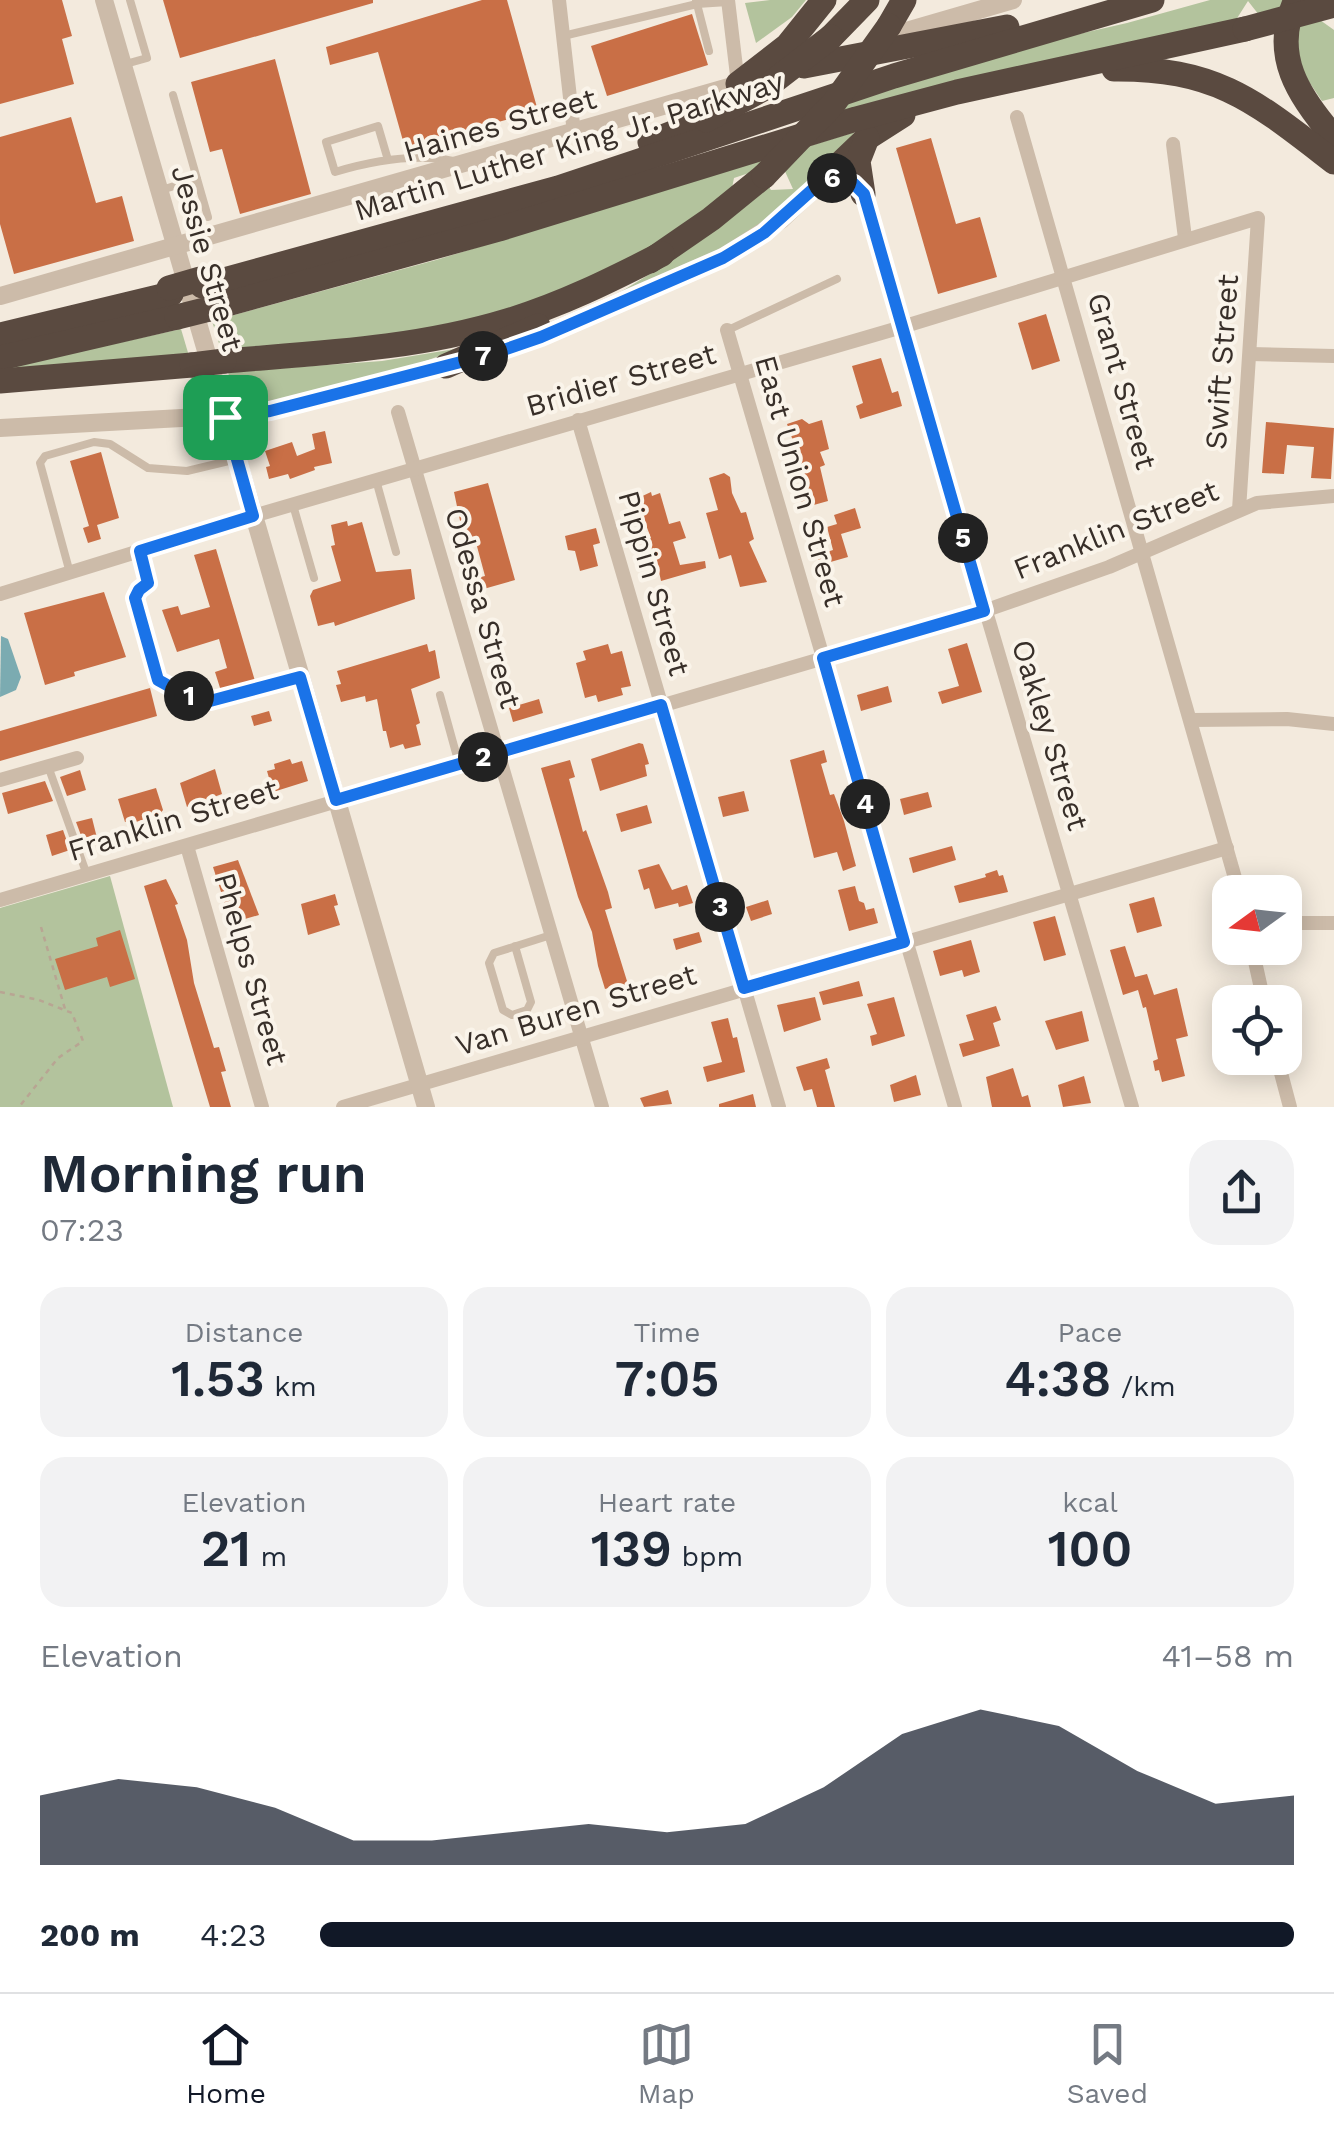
<!DOCTYPE html>
<meta charset="utf-8">
<style>
:root{--surface:#fff;--page:#f2f2f3;--text:#1f2937;--muted:#747a83;--line:#e0e1e3;--accent:#111827}
body{margin:0;font-family:"Work Sans",sans-serif;background:var(--page);color:var(--text);height:100vh;display:flex;flex-direction:column;font-size:38px;white-space:nowrap}
*{box-sizing:border-box;margin:0}
p{font-size:32px;color:var(--muted)}
.icon{flex:none;width:55px;height:55px;fill:none;stroke:currentColor;stroke-width:2;stroke-linecap:round;stroke-linejoin:round}
.map{position:relative;height:1107px;overflow:hidden}
.drawer{display:flex;flex-direction:column;background:var(--surface);flex:1}
.drawer>*{flex:none}
.needle{width:65px;rotate:255deg}
.buttons{position:absolute;left:1212px;top:875px;display:grid;gap:20px}
.buttons a{display:grid;place-items:center;width:90px;height:90px;border-radius:20px;background:var(--surface);box-shadow:0 5px 25px #0003;font-size:50px}
.pin{position:absolute;display:grid;place-items:center;width:85px;height:85px;color:#fff;margin:-42px;border-radius:20px;box-shadow:0 5px 15px #0006}
.km{position:absolute;width:50px;height:50px;margin:-25px;border-radius:50%;background:#222;color:#fff;font-size:28px;line-height:50px;text-align:center}
.round{display:grid;place-items:center;flex:none;width:105px;height:105px;border-radius:30px;background:var(--page)}
.summary{display:flex;align-items:center;justify-content:space-between;height:170px;padding:0 40px}
h1{font-size:55px;font-weight:600;line-height:75px}
.metrics{display:grid;grid-template-columns:repeat(3,1fr);gap:15px;height:170px;padding:10px 40px}
.metrics div{display:grid;align-content:center;border-radius:25px;background:var(--page);text-align:center}
.metrics b{font-size:50px;font-weight:600}
.metrics small{font-size:28px;font-weight:400}
.metrics p{font-size:28px}
.chart{height:280px;padding:20px 40px}
.chart p{display:flex;justify-content:space-between}
.chart svg{width:100%;height:180px;margin-top:10px;fill:var(--accent);opacity:.7}
ul{padding:0 40px;list-style:none;font-size:32px}
li{display:grid;grid-template-columns:160px 120px 1fr;align-items:center;height:75px}
li i{height:25px;border-radius:12px;background:var(--accent)}
.tabs{display:flex;justify-content:space-around;align-items:center;height:140px;border-top:2px solid var(--line);background:var(--surface);font-size:28px;color:var(--muted)}
.tabs a{display:grid;justify-items:center;gap:5px}
.tabs .on{color:var(--accent)}
.map>svg:first-child{display:block}
.green{fill:#b3c39d}
.water{fill:#7babb1}
.building{fill:#c96f46}
.lines{fill:none;stroke-linecap:round;stroke-linejoin:round}
.path{stroke:#b8a593;stroke-width:2.5;stroke-dasharray:5 5;stroke-linecap:butt}
.service{stroke:#ccbba9;stroke-width:8}
.minor{stroke:#ccbba9;stroke-width:14}
.tertiary{stroke:#ccbba9;stroke-width:18}
.motorway{stroke:#5a4a40;stroke-width:25}
.motorway-bridge{stroke:#5a4a40;stroke-width:25}
.route-casing{stroke:#fff;stroke-width:20}
.route{stroke:#1a73e8;stroke-width:12}
.labels{text-anchor:middle;stroke-width:8;stroke-linejoin:round;paint-order:stroke}
.street-label{font-size:30px;fill:#382f29;stroke:#faf4ea}
</style>
<div class="map">
<svg width="1334" height="1107" viewBox="0 0 1334 1107">
<rect width="100%" height="100%" fill="#f3eadd"/>
<!-- green -->
<g class="green">
<path d="M770,0H806L792,17L756,43L745,3Z"/>
<path d="M1210,0H1283L1280,9L1259,15L1248,1L1234,23L841,112L852,99L995,53L1127,23Z"/>
<path d="M1320,20L1334,30V98L1322,101L1295,61L1296,26Z"/>
<path d="M855,132L827,165L748,240L614,296L658,269L769,187L771,190L793,189L783,167L758,170L734,178L731,193L617,270L474,325L222,353L212,321L436,260Z"/>
<path d="M181,329L189,356L0,369Z"/>
<path d="M461,348C389,375 313,401 236,407L230,397L234,395L228,372L382,361Z"/>
<path d="M110,876L173,1107H0V908Z"/>
</g>
<!-- water -->
<path class="water" d="M1,636L8,639L21,677L16,690L0,697Z"/>
<!-- building -->
<g class="building">
<path d="M0,0H62L72,36L62,39L74,84L0,104Z"/>
<path d="M163,0H373V3L180,58Z"/>
<path d="M482,0H507L538,111L405,148L378,52L330,65L326,47Z"/>
<path d="M692,14L708,65L607,96L591,46Z"/>
<path d="M275,59L311,194L240,214L222,149L210,152L191,82Z"/>
<path d="M71,117L96,203L122,196L134,241L14,274L0,224V137Z"/>
<path d="M931,138L956,224L980,217L997,277L938,294L896,148Z"/>
<path d="M1046,314L1060,361L1032,370L1018,323Z"/>
<path d="M881,358L892,393L898,391L902,406L860,419L856,406L863,403L852,366Z"/>
<path d="M802,419L809,424L822,420L829,449L820,452L825,465L820,467L828,501L803,508L798,489L809,486L787,424Z"/>
<path d="M1266,422L1334,428L1331,479L1311,478L1314,447L1287,445L1284,474L1262,473Z"/>
<path d="M325,431L332,463L314,467L315,470L290,479L288,474L269,479L266,467L270,466L265,451L292,442L297,456L315,449L312,434Z"/>
<path d="M101,452L119,518L97,525L101,539L88,543L83,528L89,526L70,461Z"/>
<path d="M724,473L730,477L732,493L741,513L746,512L754,539L749,542L767,582L740,587L731,555L719,559L706,513L718,510L709,478Z"/>
<path d="M488,483L515,580L480,590L477,578L485,576L475,539L468,541L467,534L463,535L454,492Z"/>
<path d="M651,492L652,496L660,493L669,524L680,521L686,538L673,542L680,565L705,561L706,568L661,581L654,548L649,549L646,540L651,538L636,499Z"/>
<path d="M855,508L861,528L841,534L848,557L820,565L817,555L833,550L827,527L837,524L834,515Z"/>
<path d="M347,521L348,526L362,522L376,572L411,569L415,599L335,626L334,622L318,626L310,596L313,590L341,581L331,546L335,545L331,525Z"/>
<path d="M596,528L600,543L593,545L598,566L580,571L575,551L568,550L565,536Z"/>
<path d="M216,549L255,681L221,691L215,672L227,668L219,639L177,652L162,610L178,606L181,615L210,607L194,555Z"/>
<path d="M104,592L126,657L74,672L75,676L45,685L24,613Z"/>
<path d="M967,643L982,692L942,704L938,692L959,686L948,649Z"/>
<path d="M427,644L429,652L435,650L440,678L411,689L420,723L416,725L421,745L405,749L403,744L390,748L386,731H383L377,699L366,702L365,696L341,702L336,685L341,684L337,671Z"/>
<path d="M608,644L611,654L622,651L631,686L621,688L623,695L598,702L596,695L585,698L576,663L586,660L583,651Z"/>
<path d="M888,686L892,702L861,711L857,695Z"/>
<path d="M150,688L157,716L0,761V731Z"/>
<path d="M539,699L543,713L513,722L509,708Z"/>
<path d="M269,711L272,721L254,726L251,716Z"/>
<path d="M639,743L643,744L649,764L645,765L647,776L600,791L591,759Z"/>
<path d="M824,750L827,762L821,764L830,795L834,794L844,821L856,866L843,871L837,852L814,858L790,760Z"/>
<path d="M290,759L292,764L302,761L308,781L273,792L267,771L275,769L274,764Z"/>
<path d="M570,760L575,777L569,779L583,832L586,830L608,892L612,908L605,910L631,994L614,999L609,988L605,989L598,966L592,932L578,897L541,768Z"/>
<path d="M215,769L222,794L187,807L180,783Z"/>
<path d="M80,770L86,790L67,796L60,777Z"/>
<path d="M45,781L53,801L8,814L2,793Z"/>
<path d="M156,788L163,810L160,814L133,823L132,820L125,822L118,799Z"/>
<path d="M744,791L749,811L723,817L718,797Z"/>
<path d="M928,792L932,807L904,815L900,799Z"/>
<path d="M647,805L652,823L621,832L616,814Z"/>
<path d="M92,818L98,842L85,846L76,822Z"/>
<path d="M63,830L70,850L52,856L46,835Z"/>
<path d="M952,846L956,860L913,873L909,858Z"/>
<path d="M238,860L259,915L231,923L213,867Z"/>
<path d="M659,864L672,890L687,885L693,903L679,907L678,903L655,909L649,888L644,890L638,870Z"/>
<path d="M997,870L999,876L1003,875L1008,892L959,903L954,886L986,877L985,874Z"/>
<path d="M166,879L178,904L175,905L187,940L194,983L214,1048L219,1047L226,1071L221,1072L231,1107H210L144,886Z"/>
<path d="M855,886L859,901L864,903L866,910L874,908L878,923L849,931L838,890Z"/>
<path d="M335,894L338,905L334,906L340,925L308,935L301,904Z"/>
<path d="M1154,897L1162,926L1137,933L1129,904Z"/>
<path d="M768,900L772,914L751,921L746,907Z"/>
<path d="M1055,916L1066,955L1044,961L1033,922Z"/>
<path d="M120,930L135,979L110,987L107,977L65,990L55,959L98,946L96,938Z"/>
<path d="M699,932L702,942L676,950L673,939Z"/>
<path d="M971,940L980,972L964,977L962,970L940,976L933,951Z"/>
<path d="M1125,946L1135,977L1147,974L1154,995L1177,988L1188,1036L1176,1039L1185,1076L1162,1082L1159,1070L1155,1071L1153,1061L1158,1059L1146,1007L1143,1008L1138,990L1123,995L1110,950Z"/>
<path d="M859,981L863,996L823,1005L819,992Z"/>
<path d="M815,997L821,1020L784,1032L777,1005Z"/>
<path d="M894,997L905,1036L872,1046L870,1036L877,1034L867,1004Z"/>
<path d="M996,1006L1001,1020L993,1023L1000,1046L963,1057L959,1044L974,1040L966,1015Z"/>
<path d="M1082,1011L1089,1041L1056,1050L1045,1021Z"/>
<path d="M728,1018L733,1038L737,1037L745,1072L707,1082L703,1067L722,1062L711,1022Z"/>
<path d="M827,1058L830,1068L825,1070L835,1107H817L812,1089L804,1091L796,1067Z"/>
<path d="M1013,1068L1022,1097L1028,1095L1031,1107H992L986,1077Z"/>
<path d="M916,1075L921,1095L894,1102L890,1085Z"/>
<path d="M1084,1076L1091,1103L1063,1107L1058,1085Z"/>
<path d="M668,1090L672,1104L644,1107L640,1098Z"/>
<path d="M753,1094L756,1107H719V1104Z"/>
</g>
<g class="lines">
<!-- path -->
<g class="path">
<path d="M41,927L65,1009"/>
<path d="M0,992L39,1000L72,1013L83,1041L58,1058L19,1107"/>
</g>
<!-- service -->
<g class="service">
<path d="M563,36L697,4L696,0"/>
<path d="M709,51L697,4L728,2"/>
<path d="M122,65L147,58L130,0"/>
<path d="M173,95L208,217"/>
<path d="M388,160L378,126L326,142L335,172C372,161 414,153 453,161"/>
<path d="M158,191L197,179"/>
<path d="M728,330L837,279"/>
<path d="M376,480L396,552"/>
<path d="M293,505L314,578"/>
<path d="M139,551L148,583L139,590L135,598L158,680L187,695L211,701L300,677"/>
<path d="M70,573L40,463L45,456L94,442L110,444L148,468L187,471L237,459"/>
<path d="M440,695L459,764"/>
<path d="M48,766L87,875"/>
<path d="M515,946L531,1002L527,1010L512,1015L503,1010L489,963L494,953L551,935"/>
</g>
<!-- minor -->
<g class="minor">
<path d="M559,0L574,133"/>
<path d="M728,0L738,84"/>
<path d="M1017,117L1239,892"/>
<path d="M1173,144L1185,238"/>
<path d="M827,180L845,178L863,194L1132,1107"/>
<path d="M727,330L955,1107"/>
<path d="M1250,354L1334,356"/>
<path d="M398,412L602,1107"/>
<path d="M578,420L779,1107"/>
<path d="M0,594L253,516L902,327L1258,218L1239,510"/>
<path d="M1192,720L1287,719L1334,724"/>
<path d="M0,780L77,758"/>
<path d="M187,846L262,1107"/>
<path d="M0,900L984,611L1109,567L1257,503L1334,496"/>
<path d="M1285,923H1334"/>
<path d="M1252,948L1264,1002"/>
<path d="M1277,1058L1290,1107"/>
<path d="M343,1107L1227,848"/>
</g>
<!-- tertiary -->
<g class="tertiary">
<path d="M104,0L426,1107"/>
<path d="M879,39L1013,0"/>
<path d="M0,296L750,81"/>
<path d="M527,342L723,257L781,220L822,181"/>
<path d="M0,428L254,414L454,364"/>
</g>
<!-- motorway -->
<g class="motorway">
<path d="M1296,0C1270,54 1299,97 1334,137"/>
<path d="M889,26L904,0"/>
<path d="M831,37L867,0"/>
<path d="M804,66L1007,27"/>
<path d="M1114,69C1218,68 1256,102 1334,162"/>
<path d="M738,84L787,46L824,0"/>
<path d="M650,142L706,120"/>
<path d="M822,181L867,138L903,115"/>
<path d="M863,194L858,161L867,138"/>
<path d="M650,261L711,219L764,176"/>
<path d="M202,286L558,188L894,76L1152,0"/>
<path d="M209,309L499,229L856,119L957,92L1245,29"/>
<path d="M0,335L171,294"/>
<path d="M0,358L177,317"/>
<path d="M224,361C319,353 415,349 507,321C561,305 611,280 662,254"/>
<path d="M446,366L538,326"/>
<path d="M0,381L192,365"/>
</g>
<!-- motorway-bridge -->
<g class="motorway-bridge">
<path d="M1245,29L1334,5"/>
<path d="M706,120L765,88L831,37"/>
<path d="M764,176L834,103L889,26"/>
<path d="M169,288L200,279"/>
<path d="M177,317L209,309"/>
<path d="M192,365L224,361"/>
</g>
</g>
<g class="lines">
<defs>
<path id="route" d="M835,177L854,184L864,194L984,611L823,658L904,942L744,988L661,705L336,800L300,677L210,701L187,696L158,680L135,598L139,590L148,583L140,551L253,516L225,417L270,411L492,354L541,337L723,258L764,233L822,181Z"/>
</defs>
<!-- route casing -->
<use href="#route" class="route-casing"/>
<!-- route -->
<use href="#route" class="route"/>
</g>
<g class="labels">
<!-- street labels -->
<g class="street-label">
<text transform="translate(500 125) rotate(-16)" y="10">Haines Street</text>
<text transform="translate(569 146) rotate(-17)" y="10">Martin Luther King Jr. Parkway</text>
<text transform="translate(207 258) rotate(74)" y="10">Jessie Street</text>
<text transform="translate(1222 362) rotate(-86)" y="10">Swift Street</text>
<text transform="translate(621 380) rotate(-16)" y="10">Bridier Street</text>
<text transform="translate(1122 381) rotate(74)" y="10">Grant Street</text>
<text transform="translate(800 481) rotate(74)" y="10">East Union Street</text>
<text transform="translate(1116 530) rotate(-22)" y="10">Franklin Street</text>
<text transform="translate(654 583) rotate(74)" y="10">Pippin Street</text>
<text transform="translate(483 608) rotate(74)" y="10">Odessa Street</text>
<text transform="translate(1050 735) rotate(73)" y="10">Oakley Street</text>
<text transform="translate(173 820) rotate(-17)" y="10">Franklin Street</text>
<text transform="translate(251 969) rotate(74)" y="10">Phelps Street</text>
<text transform="translate(576 1010) rotate(-17)" y="10">Van Buren Street</text>
</g>
</g>
</svg>
<div class="buttons">
<a><svg class="needle" viewBox="-14 -14 28 28"><path d="M0-13l5 13h-10z" fill="#e53935"/><path d="M0 13l5-13h-10z" fill="#747a83"/></svg></a>
<a><svg class="icon" aria-label="locate" viewBox="0 0 24 24"><circle cx="12" cy="12" r="6"/><path d="M12 2v4M12 18v4M2 12h4M18 12h4"/></svg></a>
</div>
<div class="pin" style="left:225px;top:417px;background:#1e9e55"><svg class="icon" aria-label="arrive" viewBox="0 0 24 24"><path d="M6 21V4h12l-3 4 3 4H6"/></svg></div>
<b class="km" style="left:189px;top:696px">1</b>
<b class="km" style="left:483px;top:757px">2</b>
<b class="km" style="left:720px;top:907px">3</b>
<b class="km" style="left:865px;top:804px">4</b>
<b class="km" style="left:963px;top:538px">5</b>
<b class="km" style="left:832px;top:178px">6</b>
<b class="km" style="left:483px;top:356px">7</b>
</div>
<section class="drawer">
<div class="summary"><div><h1>Morning run</h1><p>07:23</p></div><a class="round"><svg class="icon" aria-label="share" viewBox="0 0 24 24"><path d="M12 15V3M7 8l5-5 5 5M5 13v7h14v-7"/></svg></a></div>
<div class="metrics">
<div><p>Distance</p><b>1.53<small> km</small></b></div>
<div><p>Time</p><b>7:05</b></div>
<div><p>Pace</p><b>4:38<small> /km</small></b></div>
</div>
<div class="metrics">
<div><p>Elevation</p><b>21<small> m</small></b></div>
<div><p>Heart rate</p><b>139<small> bpm</small></b></div>
<div><p>kcal</p><b>100</b></div>
</div>
<div class="chart"><p><span>Elevation</span>41–58 m</p>
<svg viewBox="0 0 160 44" preserveAspectRatio="none"><path d="M0 44V27L10 23L20 25L30 30L40 38L50 38L60 36L70 34L80 36L90 34L100 25L110 12L120 6L130 10L140 21L150 29L160 27V44z"/></svg>
</div>
<ul>
<li><b>200 m</b>4:23<i style="width:100%"></i></li>
</ul>
</section>
<nav class="tabs">
<a class="on"><svg class="icon" aria-label="home" viewBox="0 0 24 24"><path d="M3 11l9-7 9 7M6 9v11h12V9"/></svg>Home</a>
<a><svg class="icon" aria-label="map" viewBox="0 0 24 24"><path d="M3 6l6-2 6 2 6-2v14l-6 2-6-2-6 2zM9 4v14M15 6v14"/></svg>Map</a>
<a><svg class="icon" aria-label="saved" viewBox="0 0 24 24"><path d="M7 4h10v16l-5-4-5 4z"/></svg>Saved</a>
</nav>
